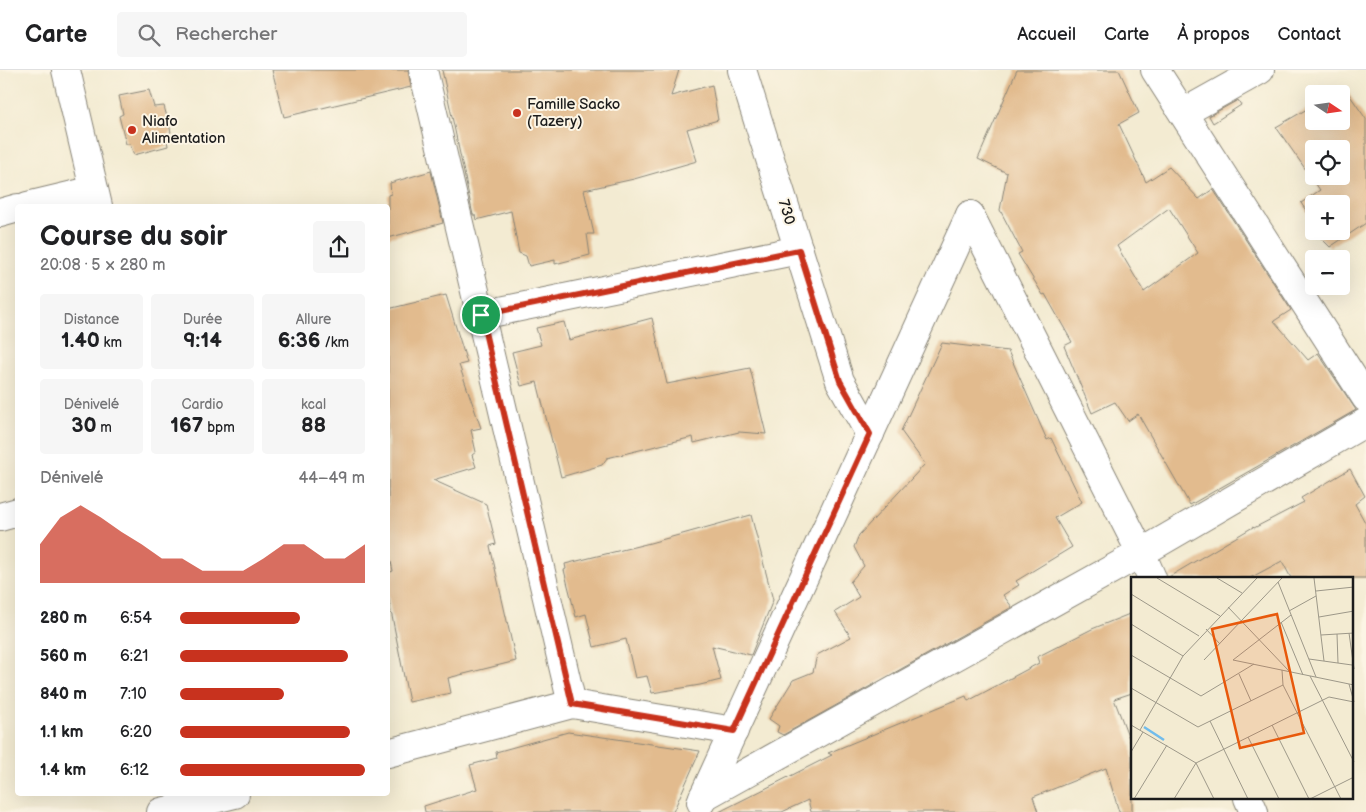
<!DOCTYPE html>
<html lang="fr">
<meta charset="utf-8">
<style>
:root{--surface:#fff;--page:#f6f6f6;--text:#202124;--muted:#757577;--line:#e0e0e0;--accent:#c8321e}
body{margin:0;font-family:"Balsamiq Sans",sans-serif;background:var(--page);color:var(--text);height:100vh;display:flex;flex-direction:column;font-size:19px;white-space:nowrap}
*{box-sizing:border-box;margin:0}
p{font-size:16px;color:var(--muted)}
.icon{flex:none;width:28px;height:28px;fill:none;stroke:currentColor;stroke-width:2;stroke-linecap:round;stroke-linejoin:round}
.map{position:relative;flex:1;overflow:hidden}
.side{position:absolute;left:15px;top:134px;width:375px;height:592px;display:flex;flex-direction:column;background:var(--surface);border-radius:5px;box-shadow:0 5px 20px #0002}
.side>*{flex:none}
.needle{width:32px;rotate:103deg}
.controls{position:absolute;left:1305px;top:15px;display:grid;gap:10px}
.controls a{display:grid;place-items:center;width:45px;height:45px;border-radius:5px;background:var(--surface);box-shadow:0 5px 20px #0002;font-size:25px}
.pin{position:absolute;display:grid;place-items:center;width:42px;height:42px;color:#fff;margin:-21px;border:2px solid #fff;border-radius:50%;box-shadow:0 1px 5px #0007}
.round{display:grid;place-items:center;flex:none;width:52px;height:52px;border-radius:5px;background:var(--page)}
.summary{display:flex;align-items:center;justify-content:space-between;height:85px;padding:0 25px}
h1{font-size:28px;font-weight:700;line-height:38px}
.stats{display:grid;grid-template-columns:repeat(3,1fr);gap:8px;height:85px;padding:5px 25px}
.stats div{display:grid;align-content:center;border-radius:5px;background:var(--page);text-align:center}
.stats b{font-size:21px;font-weight:700}
.stats small{font-size:14px;font-weight:400}
.stats p{font-size:14px}
.chart{height:140px;padding:10px 25px}
.chart p{display:flex;justify-content:space-between}
.chart svg{width:100%;height:90px;margin-top:5px;fill:var(--accent);opacity:.7}
ul{padding:0 25px;list-style:none;font-size:16px}
li{display:grid;grid-template-columns:80px 60px 1fr;align-items:center;height:38px}
li i{height:12px;border-radius:6px;background:var(--accent)}
header{display:flex;align-items:center;gap:30px;box-sizing:border-box;height:70px;padding:0 25px;background:var(--surface);border-bottom:1px solid var(--line)}
header strong{font-size:24px}
nav{display:flex;gap:28px;margin-inline-start:auto;font-size:18px}
.search{width:350px;height:45px;background:var(--page);display:flex;align-items:center;gap:12px;box-sizing:border-box;padding:0 18px;border-radius:5px;color:var(--muted);font-size:19px}
.map>svg:first-child{display:block}
.building{fill:#e2bb8e;fill-rule:evenodd}
.lines{fill:none;stroke-linecap:round;stroke-linejoin:round}
.street-casing{stroke:#888477;stroke-width:30}
.street{stroke:#fff;stroke-width:28}
.route-casing{stroke:#fff;stroke-width:10}
.route{stroke:#c8321e;stroke-width:6}
.poi-dot{fill:#c8321e;stroke:#fcf5e5;stroke-width:2}
.labels{text-anchor:middle;stroke-width:4;stroke-linejoin:round;paint-order:stroke}
.poi-label{font-size:15px;fill:#1c1c1c;stroke:#fcf5e5;text-anchor:start}
.street-label{font-size:15px;fill:#1c1c1c;stroke:#fcf5e5}
.inset-river{fill:none;stroke:#72bceb;stroke-width:2.5}
.inset-road{fill:none;stroke:#9d9889;stroke-width:1}
.view{fill:#e8590c;fill-opacity:0.15;stroke:#e8590c;stroke-width:2.5}
.inset-edge{fill:none;stroke:#1c1c1c;stroke-width:2.5}
</style>
<header>
<strong>Carte</strong>
<div class="search"><svg class="icon" aria-label="search" viewBox="0 0 24 24"><circle cx="10" cy="10" r="6"/><path d="M15 15l6 6"/></svg>Rechercher</div>
<nav><a>Accueil</a><a>Carte</a><a>À propos</a><a>Contact</a></nav>
</header>
<div class="map">
<svg width="1366" height="742" viewBox="0 0 1366 742">
<rect width="100%" height="100%" fill="#fcf5e5"/>
<filter id="ink" filterUnits="userSpaceOnUse"><feTurbulence type="fractalNoise" baseFrequency=".02" numOctaves="2"/><feDisplacementMap in="SourceGraphic" scale="10" xChannelSelector="R" yChannelSelector="G"/><feConvolveMatrix kernelMatrix="1 2 1 2 8 2 1 2 1" color-interpolation-filters="sRGB"/></filter>
<filter id="wash" filterUnits="userSpaceOnUse"><feTurbulence type="fractalNoise" baseFrequency=".0096" numOctaves="4" result="noise"/><feDisplacementMap in="SourceGraphic" scale="20" xChannelSelector="R" yChannelSelector="G"/><feGaussianBlur stdDeviation="1.12" result="paint"/><feColorMatrix in="noise" values="0 0 0 0 0 0 0 0 0 0 0 0 0 0 0 0 0 1.4 0 .05"/><feComposite in="paint" operator="in"/></filter>
<g filter="url(#wash)">
<rect width="100%" height="100%" fill="#f3ebd2"/>
<g id="blocks">
<!-- building -->
<g class="building">
<path d="M272,0H408L411,17L284,47Z"/>
<path d="M442,0H679L671,26L712,15L718,50L687,59L697,91L634,109L584,120L594,164H587L590,185L555,194V190L529,196L526,186L519,183L511,141L476,150L475,145H473Z"/>
<path d="M1017,0H1119L1139,43L1119,54L1146,112L1169,97L1199,129L1213,119L1291,240L1274,251L1308,290L1318,283L1356,340L1190,435L1138,344L1128,351L1115,332L1092,343L1064,276L1072,272L1045,224L1043,225L1018,184L1022,182L1000,140L1007,103L978,89ZM1169,138L1198,183L1144,222L1117,176Z"/>
<path d="M1344,17L1366,49V153L1330,177L1314,161L1313,151L1301,133L1320,120L1276,57L1314,35V51H1341V24H1333ZM1314,79H1341V106H1314ZM1314,134H1341V161H1314Z"/>
<path d="M149,20L154,37L164,36L171,62L166,66L168,76L134,85L130,74H126L119,46L123,44L119,26Z"/>
<path d="M1238,30L1241,35L1213,53L1209,46Z"/>
<path d="M431,101L443,153L388,168V125L391,124L390,113Z"/>
<path d="M446,225L467,293L459,295L481,358L471,360L476,382L472,385L476,397L433,410L486,434L496,474L490,476L516,591L448,608L451,623L409,632L388,526V503L393,501L388,478V239Z"/>
<path d="M652,248L667,314L750,298L766,364L739,362L694,373L693,367L607,388L602,395L561,407L537,312L521,316L512,282L541,275L536,258L564,252L569,270Z"/>
<path d="M942,273L1008,281L1047,370L1051,368L1082,432L1055,448L1072,477L1016,511L1019,515L1003,525L1012,537L783,665L777,662L779,656L769,649L793,610L813,602L817,585L851,567L835,542L859,527L850,512L864,496L854,477L859,465L925,394L901,361Z"/>
<path d="M1350,399L1365,426L1355,434L1366,454V508H1291L1282,491L1250,508H1167L1253,457L1254,458L1304,432L1301,428Z"/>
<path d="M751,445L773,530L751,585L712,576L721,610L700,615L652,623L647,606L635,608L626,569L594,577L586,544L576,547L564,500L566,499L565,494L650,473Z"/>
<path d="M1132,543V623L1114,629L1132,676V742H1119L1106,698L1033,727L1038,742H811L808,730L782,742H719L832,685L828,683L966,626L968,631L1039,593L1037,587L1092,559Z"/>
<path d="M568,662L700,681L673,742H425L424,736L477,719L470,695L497,688L496,682Z"/>
</g>
</g>
</g>
<g filter="url(#ink)">
<use href="#blocks" fill-opacity="0" stroke="#888477" stroke-width="1"/>
<g class="lines">
<defs>
<g id="street">
<path d="M66,0L98,136"/>
<path d="M423,0L572,634"/>
<path d="M742,0L840,311L870,364"/>
<path d="M1155,0L1366,328"/>
<path d="M1183,43L1260,0"/>
<path d="M27,136L94,120"/>
<path d="M0,143L18,138"/>
<path d="M970,145L1141,483L1152,508"/>
<path d="M481,245L799,180"/>
<path d="M0,447L18,442"/>
<path d="M388,683L572,634L734,661"/>
<path d="M703,727L1141,483L1366,352"/>
<path d="M1248,728L1254,742"/>
<path d="M701,732L970,145"/>
<path d="M161,742L235,724"/>
</g>
</defs>
<!-- street casing -->
<use href="#street" class="street-casing"/>
<!-- street -->
<use href="#street" class="street"/>
</g>
</g>
<g class="lines" filter="url(#ink)">
<defs>
<path id="route" d="M799,180L840,311L870,364L734,661L572,634L481,245Z"/>
</defs>
<!-- route casing -->
<use href="#route" class="route-casing"/>
<!-- route -->
<use href="#route" class="route"/>
</g>
<!-- markers -->
<g class="poi-dot">
<circle cx="517" cy="43" r="5"/>
<circle cx="132" cy="60" r="5"/>
</g>
<g class="labels">
<!-- poi labels -->
<g class="poi-label">
<text x="527" y="39">Famille Sacko<tspan x="527" dy="17">(Tazery)</tspan></text>
<text x="142" y="56">Niafo<tspan x="142" dy="17">Alimentation</tspan></text>
</g>
<!-- street labels -->
<g class="street-label">
<text transform="translate(787 142) rotate(73)" y="5">730</text>
</g>
</g>
<!-- overview -->
<g transform="translate(1131 507)">
<rect width="222" height="222" fill="#f3ebd2"/>
<path class="inset-river" d="M13,150L33,163"/>
<path class="inset-road" d="M26,1L89,39M86,1L111,16M183,1L193,84M147,5L185,100M185,14L223,10M0,17L68,59M97,30L158,94M158,34L185,19M188,40L223,34M150,45L172,98M0,47L52,79M75,52L89,67M218,56L223,92M206,57L207,86M190,58L223,56M0,78L70,119L123,87M178,82L221,88M73,83L151,1M102,83L223,108M102,83L160,38M151,93L152,108L210,222M108,97L120,124M179,99L223,185M0,111L67,150L152,108M79,144L117,222M0,148L65,186L83,222M141,148L178,222M9,153L52,79L126,1M117,160L148,222M0,175L12,155M3,222L36,168M43,222L65,186L198,120L223,125L218,107M179,222L223,200"/>
<path class="view" d="M146,37L173,156L109,171L81,52Z"/>
<rect width="222" height="222" class="inset-edge"/>
</g>
</svg>
<div class="controls">
<a><svg class="needle" viewBox="-14 -14 28 28"><path d="M0-13l5 13h-10z" fill="#e53935"/><path d="M0 13l5-13h-10z" fill="#757577"/></svg></a>
<a><svg class="icon" aria-label="locate" viewBox="0 0 24 24"><circle cx="12" cy="12" r="6"/><path d="M12 2v4M12 18v4M2 12h4M18 12h4"/></svg></a>
<a>+</a>
<a>−</a>
</div>
<div class="pin" style="left:481px;top:245px;background:#1e9e55"><svg class="icon" aria-label="arrive" viewBox="0 0 24 24"><path d="M6 21V4h12l-3 4 3 4H6"/></svg></div>
<section class="side">
<div class="summary"><div><h1>Course du soir</h1><p>20:08 · 5 × 280 m</p></div><a class="round"><svg class="icon" aria-label="share" viewBox="0 0 24 24"><path d="M12 15V3M7 8l5-5 5 5M5 13v7h14v-7"/></svg></a></div>
<div class="stats">
<div><p>Distance</p><b>1.40<small> km</small></b></div>
<div><p>Durée</p><b>9:14</b></div>
<div><p>Allure</p><b>6:36<small> /km</small></b></div>
</div>
<div class="stats">
<div><p>Dénivelé</p><b>30<small> m</small></b></div>
<div><p>Cardio</p><b>167<small> bpm</small></b></div>
<div><p>kcal</p><b>88</b></div>
</div>
<div class="chart"><p><span>Dénivelé</span>44–49 m</p>
<svg viewBox="0 0 160 44" preserveAspectRatio="none"><path d="M0 44V25L10 12L20 6L30 12L40 19L50 25L60 32L70 32L80 38L90 38L100 38L110 32L120 25L130 25L140 32L150 32L160 25V44z"/></svg>
</div>
<ul>
<li><b>280 m</b>6:54<i style="width:65%"></i></li>
<li><b>560 m</b>6:21<i style="width:91%"></i></li>
<li><b>840 m</b>7:10<i style="width:56%"></i></li>
<li><b>1.1 km</b>6:20<i style="width:92%"></i></li>
<li><b>1.4 km</b>6:12<i style="width:100%"></i></li>
</ul>
</section>
</div>
